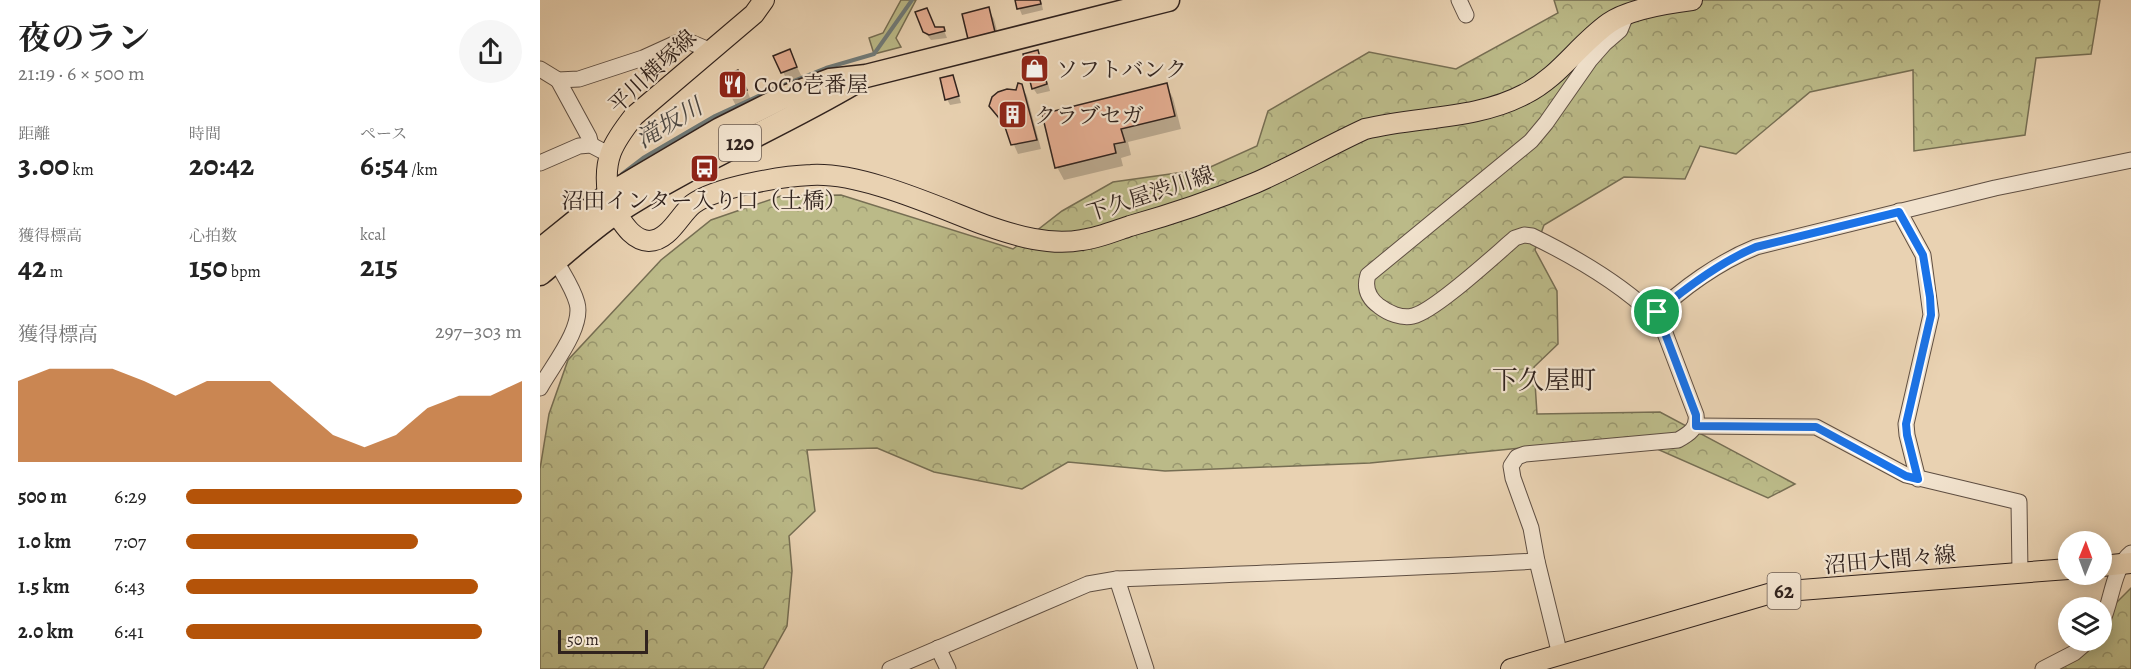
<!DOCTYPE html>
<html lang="ja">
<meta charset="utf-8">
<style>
:root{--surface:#fff;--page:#f6f6f6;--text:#222;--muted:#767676;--accent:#b45309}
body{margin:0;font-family:Alegreya,"Noto Serif JP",serif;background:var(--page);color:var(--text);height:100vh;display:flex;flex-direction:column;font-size:22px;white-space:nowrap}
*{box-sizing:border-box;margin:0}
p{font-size:20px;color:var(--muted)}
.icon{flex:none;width:33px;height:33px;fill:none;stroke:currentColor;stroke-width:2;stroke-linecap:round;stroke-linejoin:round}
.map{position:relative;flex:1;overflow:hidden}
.sheet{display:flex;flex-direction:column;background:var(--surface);width:540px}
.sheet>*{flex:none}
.needle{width:39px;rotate:1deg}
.buttons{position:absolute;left:1518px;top:531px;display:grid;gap:12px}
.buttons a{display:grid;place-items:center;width:54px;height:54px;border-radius:50%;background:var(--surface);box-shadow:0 3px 15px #0003;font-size:30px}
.scale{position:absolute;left:18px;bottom:15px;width:90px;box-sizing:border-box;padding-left:6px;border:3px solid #31231e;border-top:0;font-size:16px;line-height:21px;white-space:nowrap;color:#31231e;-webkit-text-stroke:4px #f1e2cd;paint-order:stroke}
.pin{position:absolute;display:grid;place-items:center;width:51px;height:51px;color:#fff;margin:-26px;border:3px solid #fff;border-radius:50%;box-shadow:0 2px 6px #0007}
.round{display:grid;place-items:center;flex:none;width:63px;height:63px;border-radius:32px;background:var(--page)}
.head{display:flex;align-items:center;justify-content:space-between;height:102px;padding:0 18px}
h1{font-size:33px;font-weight:700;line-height:45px}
.stats{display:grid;grid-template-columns:repeat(3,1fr);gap:9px;height:102px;padding:6px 18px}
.stats div{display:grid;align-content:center}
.stats b{font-size:30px;font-weight:700}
.stats small{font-size:16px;font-weight:400}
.stats p{font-size:16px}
.chart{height:168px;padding:12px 18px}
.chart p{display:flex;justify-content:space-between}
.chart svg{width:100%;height:108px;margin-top:6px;fill:var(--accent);opacity:.7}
ul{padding:0 18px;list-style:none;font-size:20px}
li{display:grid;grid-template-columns:96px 72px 1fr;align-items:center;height:45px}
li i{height:15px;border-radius:8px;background:var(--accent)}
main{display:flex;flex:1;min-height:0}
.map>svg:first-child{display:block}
.forest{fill:url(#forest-crowns);stroke:#766e53;stroke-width:1.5}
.green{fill:#bbba88;stroke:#766e53;stroke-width:1.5}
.shadow{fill:#0003}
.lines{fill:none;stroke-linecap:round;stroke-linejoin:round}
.stream{stroke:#707b79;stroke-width:4}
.building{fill:#e4ad91;stroke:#31231e;stroke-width:1.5}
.minor-casing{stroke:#5f4f43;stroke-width:17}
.major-casing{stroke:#31231e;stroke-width:22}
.highway-casing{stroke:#31231e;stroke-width:25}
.minor{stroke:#f1e2cd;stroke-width:15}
.major{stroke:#e9d2b2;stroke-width:20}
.highway{stroke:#e9d2b2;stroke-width:22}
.route-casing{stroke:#fff;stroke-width:12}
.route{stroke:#1a73e8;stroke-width:8}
.labels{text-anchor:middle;stroke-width:4.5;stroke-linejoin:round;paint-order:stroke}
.shield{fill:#f1e2cd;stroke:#6b5c52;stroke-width:1.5}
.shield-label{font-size:21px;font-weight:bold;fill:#31231e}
.poi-label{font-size:22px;fill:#31231e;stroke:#f1e2cd;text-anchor:start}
.street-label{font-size:22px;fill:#31231e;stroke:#f1e2cd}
.water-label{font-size:24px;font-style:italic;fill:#4b4844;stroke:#f1e2cd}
.quarter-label{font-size:26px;fill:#31231e;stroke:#f1e2cd}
</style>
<main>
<section class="sheet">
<div class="head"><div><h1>夜のラン</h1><p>21:19 · 6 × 500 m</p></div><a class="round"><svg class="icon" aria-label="share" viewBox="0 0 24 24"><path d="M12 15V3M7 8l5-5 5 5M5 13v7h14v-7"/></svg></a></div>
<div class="stats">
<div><p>距離</p><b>3.00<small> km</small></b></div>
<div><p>時間</p><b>20:42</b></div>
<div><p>ペース</p><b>6:54<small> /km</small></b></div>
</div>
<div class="stats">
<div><p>獲得標高</p><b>42<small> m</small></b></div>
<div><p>心拍数</p><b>150<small> bpm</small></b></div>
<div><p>kcal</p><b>215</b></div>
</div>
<div class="chart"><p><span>獲得標高</span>297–303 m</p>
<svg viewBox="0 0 160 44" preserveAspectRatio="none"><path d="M0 44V11L10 6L20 6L30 6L40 11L50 17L60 11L70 11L80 11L90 22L100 33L110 38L120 33L130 22L140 17L150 17L160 11V44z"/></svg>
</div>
<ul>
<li><b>500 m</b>6:29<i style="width:100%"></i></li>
<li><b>1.0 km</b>7:07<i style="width:69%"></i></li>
<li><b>1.5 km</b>6:43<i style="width:87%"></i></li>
<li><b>2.0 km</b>6:41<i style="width:88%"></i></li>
</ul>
</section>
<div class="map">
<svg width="1591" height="669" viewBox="0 0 1591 669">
<defs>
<pattern id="forest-crowns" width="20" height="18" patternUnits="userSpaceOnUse" patternTransform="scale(1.5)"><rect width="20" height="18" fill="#bbba88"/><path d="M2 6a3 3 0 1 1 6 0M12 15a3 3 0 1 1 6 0" fill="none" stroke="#99976f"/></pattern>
</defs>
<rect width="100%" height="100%" fill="#e9d2b2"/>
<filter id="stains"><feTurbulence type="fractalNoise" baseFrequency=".00333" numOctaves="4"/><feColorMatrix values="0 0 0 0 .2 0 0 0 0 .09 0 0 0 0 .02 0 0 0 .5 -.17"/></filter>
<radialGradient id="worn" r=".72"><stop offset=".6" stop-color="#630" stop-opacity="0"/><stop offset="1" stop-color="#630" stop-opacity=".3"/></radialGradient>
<!-- forest -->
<g class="forest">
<path d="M1014,0H1560L1551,54L1496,58L1485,135L1374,151L1373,70L1270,92L1196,154L1160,146L1145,179L1084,177L1004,225L995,250L1017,291L1018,344L994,367L997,414L1120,412L1255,484L1228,498L1090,437L830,463L625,471L528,462L482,489L394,472L337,448L267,450L275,511L249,536L252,571L247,626L223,669H0V469L9,414L28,360L121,260L171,220L241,196L301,195L473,249L522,211L573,182L666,169L717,146L728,111L829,52L916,69L1018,13Z"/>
<path d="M1591,588V669H1510L1538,641L1562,640V617Z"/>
</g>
<!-- green -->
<path class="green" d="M361,0H376L356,38L361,47L334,54L329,38L343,33Z"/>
<!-- shadow -->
<g class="shadow">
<path d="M476,0H501L503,10L482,15Z"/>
<path d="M448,9L454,19L460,42L424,15Z"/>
<path d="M403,28L407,38L391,40L384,31Z"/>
<path d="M249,51L262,77L248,82L235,56Z"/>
<path d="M498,52L501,58L510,91L497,94L493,88Z"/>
<path d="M413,76L421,103L410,105L407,99Z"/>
<path d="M182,78L203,81L211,100L196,106Z"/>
<path d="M626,85L633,98L641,129L588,142L591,155L581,158L583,166L524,180L517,167Z"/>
<path d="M481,86L487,96L501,149L478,154L467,129L451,106L477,91Z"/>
</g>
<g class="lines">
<!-- stream -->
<path class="stream" d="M82,174L103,158L175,116L236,88L286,68L334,54L372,0"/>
</g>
<!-- building -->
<g class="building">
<path d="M475,0H500L501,4L477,9Z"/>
<path d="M449,7L455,32L428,39L422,14Z"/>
<path d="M387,8L395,27H404L405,31L389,35L383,32L375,12Z"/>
<path d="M250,49L257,67L241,73L233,56Z"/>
<path d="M498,50L507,84L492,89L483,54Z"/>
<path d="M198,70L207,90L189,97L180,78Z"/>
<path d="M413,75L419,96L405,100L400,78Z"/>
<path d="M478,83L482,84L497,140L471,145L464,124L449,106L452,97L458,92L467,89L476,90Z"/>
<path d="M627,83L635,116L581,129L585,142L574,144L576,153L515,168L502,114Z"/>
</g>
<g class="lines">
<defs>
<g id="minor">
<path d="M919,0L926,15"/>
<path d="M1086,15L1080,30L1065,43L1050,60L1006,123L991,141L828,275C824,288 828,298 839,306C848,313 862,319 873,316C895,311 955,255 975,238L984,235L992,236C1035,257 1079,282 1114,316C1142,288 1179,262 1216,247L1455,188L1591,160"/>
<path d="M0,69L18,80L39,79L103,58L136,43L150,42L169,50"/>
<path d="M18,80L49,137L51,145"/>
<path d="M0,163L39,146L51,145L70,155"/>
<path d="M1359,211L1383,255L1391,315L1366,424L1367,435L1378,479"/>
<path d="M0,388C11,367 44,328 37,303C33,288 23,274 16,261"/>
<path d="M1156,426L1276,427L1366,475L1479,502L1480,572"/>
<path d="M577,579L606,669"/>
<path d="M1562,622C1572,601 1573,567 1591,553"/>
<path d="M398,648L408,669"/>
<path d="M1020,655L997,561L991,528L973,478L971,466L977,457L985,454L1138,440C1149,434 1158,428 1156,415L1117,312"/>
<path d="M350,669L548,584L577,579C717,573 857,569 997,561"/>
<path d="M1503,669L1534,653L1549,640"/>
</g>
<g id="major">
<path d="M68,195C63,159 72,144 94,116L214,14L224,0"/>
<path d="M76,213C84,225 93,240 109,241C129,241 140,214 153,204C176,187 243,176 271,175C322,172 397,207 445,225C476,236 510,246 542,240C558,238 575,231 590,226C633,214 674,200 715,183C752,167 788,146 825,129C878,116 936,120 985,94C1019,77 1038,45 1069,23C1089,9 1128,3 1152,0"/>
<path d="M1562,566L1591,563"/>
<path d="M971,669L1235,592L1528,569"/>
</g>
<g id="highway">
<path d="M0,250L68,195L180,129L242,98L290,80L326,76L628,0"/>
<path d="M0,274C24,254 48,232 74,214C150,164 236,129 314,83"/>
</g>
</defs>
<!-- minor casing -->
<use href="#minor" class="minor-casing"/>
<!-- major casing -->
<use href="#major" class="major-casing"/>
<!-- highway casing -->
<use href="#highway" class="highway-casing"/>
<!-- minor -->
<use href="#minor" class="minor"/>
<!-- major -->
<use href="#major" class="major"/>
<!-- highway -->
<use href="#highway" class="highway"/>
</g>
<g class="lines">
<defs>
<path id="route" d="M1359,212L1383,255L1390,297L1391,315L1366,424L1367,435L1378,479L1366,476L1276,427L1156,426V415L1117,312C1147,287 1180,262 1216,247Z"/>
</defs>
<!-- route casing -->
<use href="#route" class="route-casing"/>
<!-- route -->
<use href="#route" class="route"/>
</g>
<!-- icons -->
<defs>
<symbol id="shop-square" viewBox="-11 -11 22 22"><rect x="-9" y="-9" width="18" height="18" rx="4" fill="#8f2418" stroke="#f1e2cd"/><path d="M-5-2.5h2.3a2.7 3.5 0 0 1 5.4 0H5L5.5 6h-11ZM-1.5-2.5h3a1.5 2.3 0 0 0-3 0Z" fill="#fff"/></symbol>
<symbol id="restaurant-square" viewBox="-11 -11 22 22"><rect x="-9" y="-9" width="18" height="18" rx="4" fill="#8f2418" stroke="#f1e2cd"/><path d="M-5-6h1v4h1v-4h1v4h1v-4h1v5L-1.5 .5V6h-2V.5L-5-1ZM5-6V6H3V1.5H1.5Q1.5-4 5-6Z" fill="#fff"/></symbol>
<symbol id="building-square" viewBox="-11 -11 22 22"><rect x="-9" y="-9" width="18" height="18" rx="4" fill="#8f2418" stroke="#f1e2cd"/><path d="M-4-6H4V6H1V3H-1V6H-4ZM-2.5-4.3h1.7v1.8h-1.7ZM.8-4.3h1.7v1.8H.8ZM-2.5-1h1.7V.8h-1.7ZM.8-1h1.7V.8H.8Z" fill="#fff"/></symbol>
<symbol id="bus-square" viewBox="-11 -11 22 22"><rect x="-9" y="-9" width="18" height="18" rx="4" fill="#8f2418" stroke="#f1e2cd"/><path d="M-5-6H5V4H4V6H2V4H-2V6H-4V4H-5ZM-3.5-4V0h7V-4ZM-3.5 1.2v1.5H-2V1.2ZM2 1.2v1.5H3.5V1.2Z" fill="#fff"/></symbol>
</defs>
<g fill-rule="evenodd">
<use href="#shop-square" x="478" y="52" width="33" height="33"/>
<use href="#restaurant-square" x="176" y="68" width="33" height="33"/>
<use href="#building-square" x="456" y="98" width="33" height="33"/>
<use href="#bus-square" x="148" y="152" width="33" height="33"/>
</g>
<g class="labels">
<!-- shield labels -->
<g class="shield">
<rect x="179" y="125" width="42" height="36" rx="4.5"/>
<rect x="1227.5" y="573" width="33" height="36" rx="4.5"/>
</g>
<g class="shield-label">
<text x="200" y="150">120</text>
<text x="1244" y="598">62</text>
</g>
<!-- poi labels -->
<g class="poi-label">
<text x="516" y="77">ソフトバンク</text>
<text x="214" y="92">CoCo壱番屋</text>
<text x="494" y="123">クラブセガ</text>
<text x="164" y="208" text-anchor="middle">沼田インター入り口（土橋）</text>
</g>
<!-- street labels -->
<g class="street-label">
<text transform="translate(112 71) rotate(-43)" y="8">平川横塚線</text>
<text transform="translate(610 193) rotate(-18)" y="8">下久屋渋川線</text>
<text transform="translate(1350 559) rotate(-5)" y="8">沼田大間々線</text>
</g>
<!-- water labels -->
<g class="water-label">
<text transform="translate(129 123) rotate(-31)" y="8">滝坂川</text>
</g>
<!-- quarter labels -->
<g class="quarter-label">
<text x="1004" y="389">下久屋町</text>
</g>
</g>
<rect width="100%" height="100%" filter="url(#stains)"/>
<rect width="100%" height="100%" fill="url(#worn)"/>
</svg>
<div class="buttons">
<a><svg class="needle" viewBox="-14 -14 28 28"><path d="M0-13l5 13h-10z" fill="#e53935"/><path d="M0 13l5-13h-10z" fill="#767676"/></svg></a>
<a><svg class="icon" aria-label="layers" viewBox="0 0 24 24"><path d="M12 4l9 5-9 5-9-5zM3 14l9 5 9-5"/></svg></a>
</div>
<div class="scale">50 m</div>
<div class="pin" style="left:1117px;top:312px;background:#1e9e55"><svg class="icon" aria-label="arrive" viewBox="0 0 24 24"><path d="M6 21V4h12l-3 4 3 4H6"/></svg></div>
</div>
</main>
